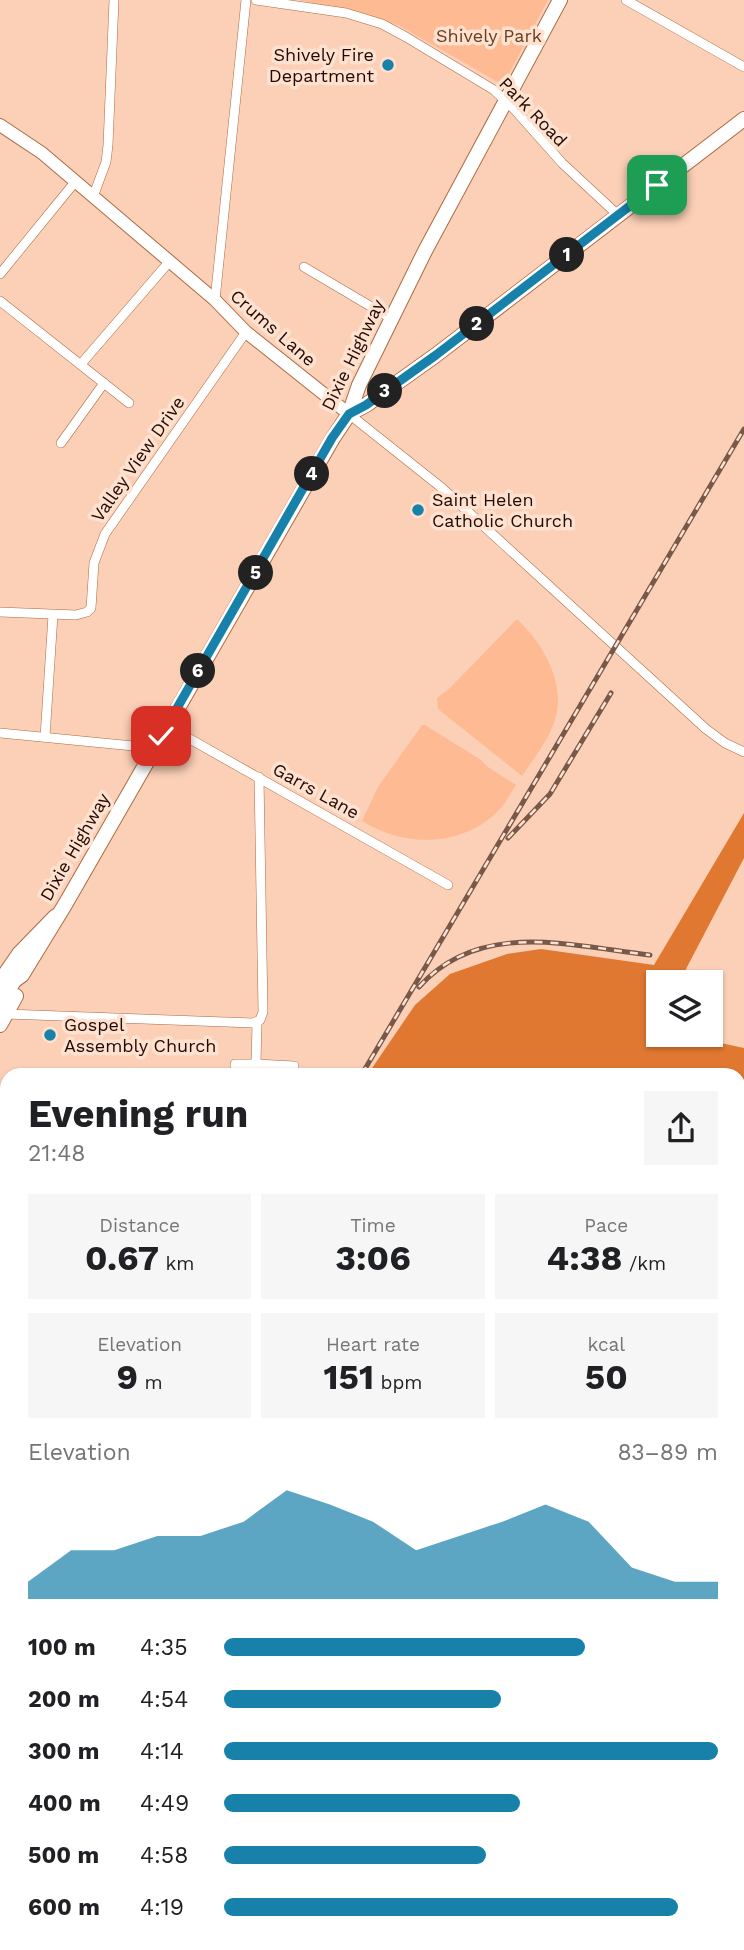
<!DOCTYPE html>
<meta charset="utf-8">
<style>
:root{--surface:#fff;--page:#f6f6f6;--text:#202124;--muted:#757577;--accent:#1881aa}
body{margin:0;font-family:"Work Sans",sans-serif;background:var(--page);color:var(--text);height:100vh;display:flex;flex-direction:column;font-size:26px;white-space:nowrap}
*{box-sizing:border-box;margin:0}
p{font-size:23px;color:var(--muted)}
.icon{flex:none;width:38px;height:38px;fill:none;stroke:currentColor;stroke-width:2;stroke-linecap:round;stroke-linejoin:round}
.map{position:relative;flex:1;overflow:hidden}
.sheet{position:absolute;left:0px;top:1068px;width:746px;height:884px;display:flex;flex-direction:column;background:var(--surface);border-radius:21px 21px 0 0;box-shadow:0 2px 5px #0004}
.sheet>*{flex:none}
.controls{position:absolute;left:646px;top:970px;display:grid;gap:14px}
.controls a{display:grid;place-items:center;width:77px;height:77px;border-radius:0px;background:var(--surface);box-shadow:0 2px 5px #0004;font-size:35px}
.pin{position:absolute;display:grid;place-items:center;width:60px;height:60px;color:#fff;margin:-30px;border-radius:14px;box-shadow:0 4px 10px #0006}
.km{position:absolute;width:35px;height:35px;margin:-18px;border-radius:50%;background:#222;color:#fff;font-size:19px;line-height:35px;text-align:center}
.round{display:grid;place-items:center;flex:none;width:74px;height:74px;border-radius:0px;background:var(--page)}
.headline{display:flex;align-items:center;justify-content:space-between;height:119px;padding:0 28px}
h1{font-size:38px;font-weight:700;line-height:52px}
.metrics{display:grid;grid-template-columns:repeat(3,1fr);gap:10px;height:119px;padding:7px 28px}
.metrics div{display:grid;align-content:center;border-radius:0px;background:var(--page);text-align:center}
.metrics b{font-size:35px;font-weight:700}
.metrics small{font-size:19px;font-weight:400}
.metrics p{font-size:19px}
.chart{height:196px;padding:14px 28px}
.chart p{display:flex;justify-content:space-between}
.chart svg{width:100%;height:126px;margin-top:7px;fill:var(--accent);opacity:.7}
ul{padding:0 28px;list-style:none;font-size:23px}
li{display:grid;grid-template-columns:112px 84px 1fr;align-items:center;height:52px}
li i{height:18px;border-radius:9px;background:var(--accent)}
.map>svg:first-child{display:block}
.green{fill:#fdba93}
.forest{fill:#e07832}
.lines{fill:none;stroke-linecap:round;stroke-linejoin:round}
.stream{stroke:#6c569b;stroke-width:2.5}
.minor-casing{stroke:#ac6a42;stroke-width:10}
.secondary-casing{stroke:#ac6a42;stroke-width:14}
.primary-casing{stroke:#ac6a42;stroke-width:16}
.motorway-casing{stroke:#ac6a42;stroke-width:18}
.minor{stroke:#fff;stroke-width:9}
.secondary{stroke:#fff;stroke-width:12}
.primary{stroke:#fff;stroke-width:14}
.motorway{stroke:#fff;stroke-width:16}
.rail-casing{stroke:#785848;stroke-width:5}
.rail{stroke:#ffe1d0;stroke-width:2.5;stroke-dasharray:8;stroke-linecap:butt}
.route-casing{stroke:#fff;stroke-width:14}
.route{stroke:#1881aa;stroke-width:9}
.poi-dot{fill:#1881aa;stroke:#ffe1d0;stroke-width:2.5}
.labels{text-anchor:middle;stroke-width:7;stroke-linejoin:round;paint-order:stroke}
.park-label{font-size:18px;fill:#683d22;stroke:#ffe1d0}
.poi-label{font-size:18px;fill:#220a00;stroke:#ffe1d0;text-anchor:start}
.street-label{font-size:18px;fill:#220a00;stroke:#ffe1d0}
</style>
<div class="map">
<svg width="744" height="1950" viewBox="0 0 744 1950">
<rect width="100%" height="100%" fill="#fcd0b7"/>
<!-- green -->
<g class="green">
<path d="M300,0H548L503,85L398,25Z"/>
<path d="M517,619C544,644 569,688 553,725C546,744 533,759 522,776L438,709L437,698L450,688Z"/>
<path d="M422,725H425L481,760L488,767L516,785C510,794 505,805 497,812C460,848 403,847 362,821L378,787Z"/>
<path d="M7,1285V1447L0,1452V1286Z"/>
</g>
<!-- forest -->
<path class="forest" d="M744,813V858L686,969L689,982H658V1034H702V1039L744,1048V1151H739L738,1074H368L415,1005L450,974L507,954L541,949L654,965Z"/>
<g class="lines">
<!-- stream -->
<g class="stream">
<path d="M738,1110H744"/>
<path d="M0,1358L7,1354"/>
</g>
<defs>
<g id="minor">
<path d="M256,0L346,13L382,24L406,37L494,90L515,110L562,163L618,215"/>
<path d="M626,0L744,67"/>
<path d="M93,197L106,162L108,145L114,0"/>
<path d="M304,267L392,319"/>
<path d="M0,274L75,182"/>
<path d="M215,300L246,0"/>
<path d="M0,301L129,403"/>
<path d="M81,364L169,262"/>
<path d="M349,414L442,488L706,729L725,743L744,752"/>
<path d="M61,443L104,383"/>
<path d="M0,612L76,615L87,612L91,608L94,563L105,534L246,332"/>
<path d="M167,726L448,885"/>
<path d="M0,733L154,748"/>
<path d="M45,737L53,615"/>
<path d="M6,1014L253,1023L260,1020L263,1012L259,777"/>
<path d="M256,1064L294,1066V1074"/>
<path d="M235,1074V1064H256L257,1022"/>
<path d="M738,1354H744"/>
<path d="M0,1543L7,1542"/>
<path d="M738,1596H744"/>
<path d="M0,1875L7,1874"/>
<path d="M75,1944L76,1950"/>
<path d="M249,1944L250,1950"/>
<path d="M523,1944L524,1950"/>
<path d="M634,1950V1944"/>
<path d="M739,1950L744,1856"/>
</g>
<path id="secondary" d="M0,125L42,153L215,300L246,332L349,414"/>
<g id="primary">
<path d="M349,414L366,405L436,355L744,119"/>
<path d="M0,1005L14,981L22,975L66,903L333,438L349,414L359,385L425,251L560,0"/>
<path d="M0,1025L16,996"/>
</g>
<g id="motorway">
<path d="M0,983L20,954L56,917"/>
<path d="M0,1139L7,1142"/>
<path d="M0,1166L7,1168"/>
<path d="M738,1174L744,1173"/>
<path d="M738,1194H744"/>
<path d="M0,1196L7,1198"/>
<path d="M0,1215L7,1217"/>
<path d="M0,1277H7"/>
<path d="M0,1457L7,1452"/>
<path d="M0,1475L7,1471"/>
</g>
</defs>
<!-- minor casing -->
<use href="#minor" class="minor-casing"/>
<!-- secondary casing -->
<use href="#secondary" class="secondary-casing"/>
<!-- primary casing -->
<use href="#primary" class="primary-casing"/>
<!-- motorway casing -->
<use href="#motorway" class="motorway-casing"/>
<!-- minor -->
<use href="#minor" class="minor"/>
<!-- secondary -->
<use href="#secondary" class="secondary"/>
<!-- primary -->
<use href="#primary" class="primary"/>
<!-- motorway -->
<use href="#motorway" class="motorway"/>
<defs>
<g id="rail">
<path d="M508,838L550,794L611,693"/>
<path d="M419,987C480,919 571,946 650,955"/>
<path d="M362,1074L744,429"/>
<path d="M0,1688L7,1676"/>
</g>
</defs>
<!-- rail casing -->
<use href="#rail" class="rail-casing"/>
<!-- rail -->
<use href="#rail" class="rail"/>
</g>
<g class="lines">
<defs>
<path id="route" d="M161,736L332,438L349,414L366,405L436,355L657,185"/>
</defs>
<!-- route casing -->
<use href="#route" class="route-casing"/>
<!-- route -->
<use href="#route" class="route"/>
</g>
<!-- markers -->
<g class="poi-dot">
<circle cx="388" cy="65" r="7"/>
<circle cx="418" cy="510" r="7"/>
<circle cx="50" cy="1035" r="7"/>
</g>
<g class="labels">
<!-- park labels -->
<g class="park-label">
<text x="489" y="42">Shively Park</text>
</g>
<!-- poi labels -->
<g class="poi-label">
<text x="374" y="61" text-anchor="end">Shively Fire<tspan x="374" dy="21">Department</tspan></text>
<text x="432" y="506">Saint Helen<tspan x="432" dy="21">Catholic Church</tspan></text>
<text x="64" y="1031">Gospel<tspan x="64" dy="21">Assembly Church</tspan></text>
</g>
<!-- street labels -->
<g class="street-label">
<text transform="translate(533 112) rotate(46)" y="6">Park Road</text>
<text transform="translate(273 328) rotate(41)" y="6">Crums Lane</text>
<text transform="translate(353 355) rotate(-64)" y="6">Dixie Highway</text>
<text transform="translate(138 459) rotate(-55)" y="6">Valley View Drive</text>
<text transform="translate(316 791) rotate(29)" y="6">Garrs Lane</text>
<text transform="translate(75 847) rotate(-60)" y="6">Dixie Highway</text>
</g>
</g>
</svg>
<div class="controls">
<a><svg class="icon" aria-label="layers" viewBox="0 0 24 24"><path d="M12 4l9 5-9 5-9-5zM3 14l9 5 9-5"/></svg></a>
</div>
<div class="pin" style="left:657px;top:185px;background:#1e9e55"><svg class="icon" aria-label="arrive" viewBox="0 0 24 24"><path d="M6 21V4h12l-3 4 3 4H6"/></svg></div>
<div class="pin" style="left:161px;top:736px;background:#d93025"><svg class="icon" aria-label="check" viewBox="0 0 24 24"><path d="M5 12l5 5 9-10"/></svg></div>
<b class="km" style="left:567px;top:255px">1</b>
<b class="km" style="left:477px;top:324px">2</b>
<b class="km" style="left:385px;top:391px">3</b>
<b class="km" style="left:312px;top:474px">4</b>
<b class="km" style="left:256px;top:573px">5</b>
<b class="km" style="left:198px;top:671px">6</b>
<section class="sheet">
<div class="headline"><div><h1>Evening run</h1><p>21:48</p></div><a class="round"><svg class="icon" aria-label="share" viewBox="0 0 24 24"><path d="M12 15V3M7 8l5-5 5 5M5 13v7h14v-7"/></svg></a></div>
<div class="metrics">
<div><p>Distance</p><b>0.67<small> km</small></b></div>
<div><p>Time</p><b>3:06</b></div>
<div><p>Pace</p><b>4:38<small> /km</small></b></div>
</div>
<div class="metrics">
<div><p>Elevation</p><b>9<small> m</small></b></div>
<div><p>Heart rate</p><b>151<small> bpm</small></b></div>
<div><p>kcal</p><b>50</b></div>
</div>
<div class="chart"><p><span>Elevation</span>83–89 m</p>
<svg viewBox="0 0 160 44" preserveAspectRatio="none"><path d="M0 44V38L10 27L20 27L30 22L40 22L50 17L60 6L70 11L80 17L90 27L100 22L110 17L120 11L130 17L140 33L150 38L160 38V44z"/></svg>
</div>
<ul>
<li><b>100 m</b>4:35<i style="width:73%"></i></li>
<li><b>200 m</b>4:54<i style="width:56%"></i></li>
<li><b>300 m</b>4:14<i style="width:100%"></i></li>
<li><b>400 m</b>4:49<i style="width:60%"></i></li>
<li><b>500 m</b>4:58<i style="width:53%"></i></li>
<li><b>600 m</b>4:19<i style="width:92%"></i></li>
</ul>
</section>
</div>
